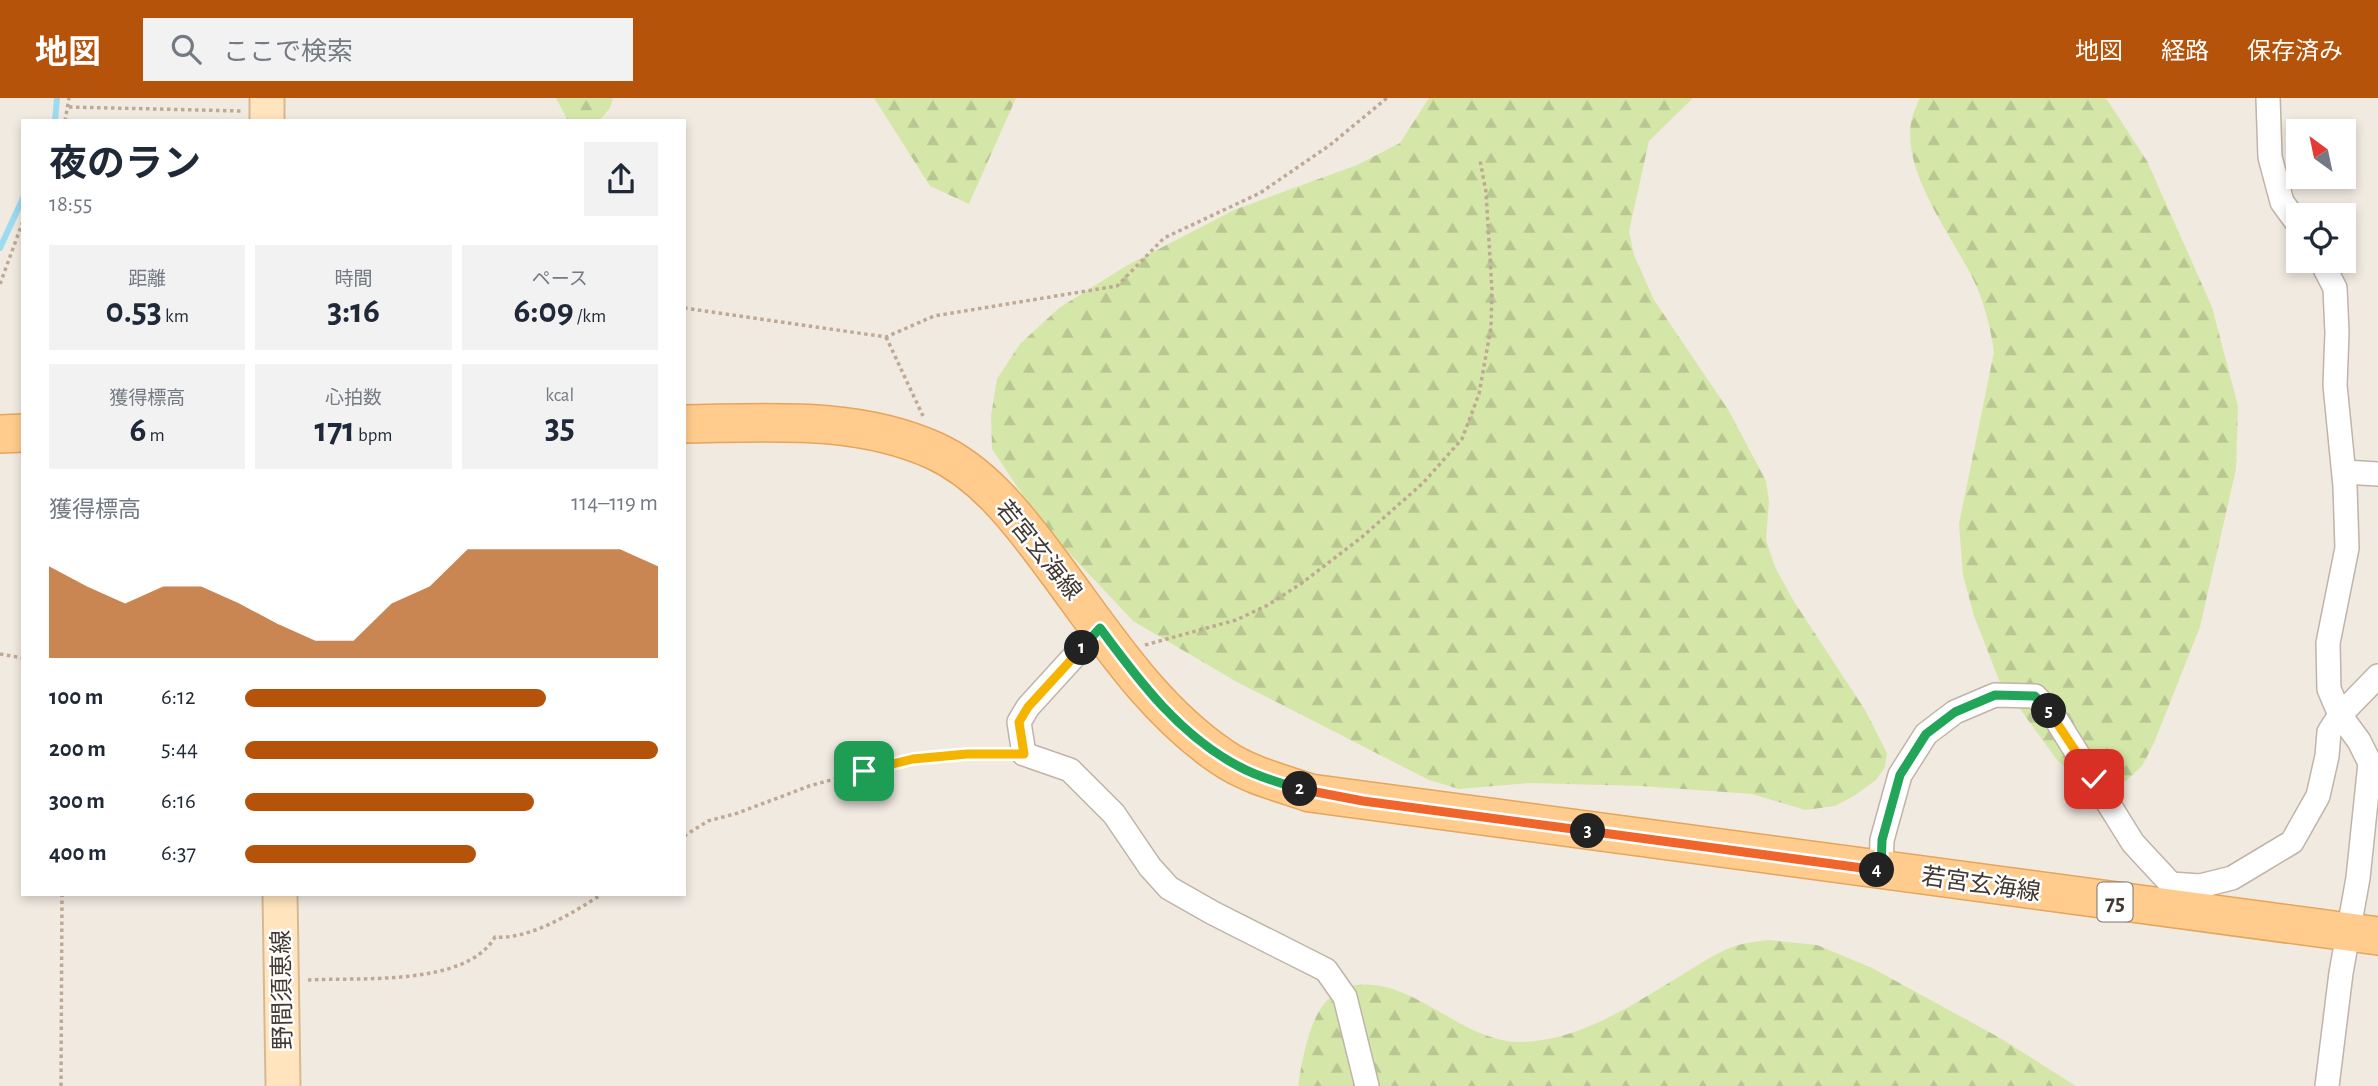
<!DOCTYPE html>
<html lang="ja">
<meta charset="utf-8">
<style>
:root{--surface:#fff;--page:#f2f2f3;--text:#1f2937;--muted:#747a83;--accent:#b45309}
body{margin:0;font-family:"Alegreya Sans","Noto Sans JP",sans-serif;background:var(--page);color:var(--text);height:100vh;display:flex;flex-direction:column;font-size:26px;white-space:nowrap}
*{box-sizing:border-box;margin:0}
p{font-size:23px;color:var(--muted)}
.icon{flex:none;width:38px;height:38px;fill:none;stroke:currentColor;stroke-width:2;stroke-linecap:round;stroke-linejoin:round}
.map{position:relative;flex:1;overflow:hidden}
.details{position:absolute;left:21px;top:21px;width:665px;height:777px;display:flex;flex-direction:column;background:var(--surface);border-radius:0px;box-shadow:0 4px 10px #0003}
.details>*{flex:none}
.needle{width:46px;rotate:327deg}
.tools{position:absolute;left:2286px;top:21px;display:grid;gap:14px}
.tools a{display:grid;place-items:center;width:70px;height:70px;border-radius:0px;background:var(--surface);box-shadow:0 4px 10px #0003;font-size:35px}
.pin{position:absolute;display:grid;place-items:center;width:60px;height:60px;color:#fff;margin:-30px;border-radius:14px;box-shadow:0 4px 10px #0006}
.km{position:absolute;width:35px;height:35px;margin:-18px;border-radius:50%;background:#222;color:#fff;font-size:19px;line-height:35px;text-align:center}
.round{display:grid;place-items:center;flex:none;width:74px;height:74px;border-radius:0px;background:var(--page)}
.summary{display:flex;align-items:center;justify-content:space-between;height:119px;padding:0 28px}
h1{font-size:38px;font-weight:700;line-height:52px}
.figures{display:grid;grid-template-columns:repeat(3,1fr);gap:10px;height:119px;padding:7px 28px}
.figures div{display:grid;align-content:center;border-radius:0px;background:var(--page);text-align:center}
.figures b{font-size:35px;font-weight:700}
.figures small{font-size:19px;font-weight:400}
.figures p{font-size:19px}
.chart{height:196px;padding:14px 28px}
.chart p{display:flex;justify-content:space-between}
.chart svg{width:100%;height:126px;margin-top:7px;fill:var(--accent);opacity:.7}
ul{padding:0 28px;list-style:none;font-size:23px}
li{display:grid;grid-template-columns:112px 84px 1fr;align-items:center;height:52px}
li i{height:18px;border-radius:9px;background:var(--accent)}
header{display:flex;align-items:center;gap:42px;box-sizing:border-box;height:98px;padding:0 35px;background:var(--accent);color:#fff}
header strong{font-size:33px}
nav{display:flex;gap:38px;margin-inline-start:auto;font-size:24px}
.search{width:490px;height:63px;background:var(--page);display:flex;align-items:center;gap:18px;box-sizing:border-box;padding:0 24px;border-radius:0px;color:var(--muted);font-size:26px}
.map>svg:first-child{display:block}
.forest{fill:url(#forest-firs)}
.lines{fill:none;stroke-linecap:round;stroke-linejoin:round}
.stream{stroke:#9bdcf1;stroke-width:6}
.minor-casing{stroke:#c0b3a7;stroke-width:26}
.secondary-casing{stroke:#d6b991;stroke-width:37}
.primary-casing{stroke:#e6a55b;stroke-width:40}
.path{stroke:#bfa995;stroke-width:3.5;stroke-dasharray:3.5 3.5;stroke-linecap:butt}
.minor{stroke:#fff;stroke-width:23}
.secondary{stroke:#ffe4be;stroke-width:33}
.primary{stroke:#ffcc8d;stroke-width:37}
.split-1-casing{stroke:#fff;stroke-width:14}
.split-2-casing{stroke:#fff;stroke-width:14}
.split-3-casing{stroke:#fff;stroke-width:14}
.split-4-casing{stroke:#fff;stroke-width:14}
.split-5-casing{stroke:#fff;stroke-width:14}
.split-6-casing{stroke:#fff;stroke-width:14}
.split-1{stroke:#f5b400;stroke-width:9}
.split-2{stroke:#22a559;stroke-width:9}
.split-3{stroke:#f0652b;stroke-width:9}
.split-4{stroke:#f0652b;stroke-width:9}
.split-5{stroke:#22a559;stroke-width:9}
.split-6{stroke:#f5b400;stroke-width:9}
.labels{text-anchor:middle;stroke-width:5;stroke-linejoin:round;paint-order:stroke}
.shield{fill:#fff;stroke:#7b7470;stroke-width:2}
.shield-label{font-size:23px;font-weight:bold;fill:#433932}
.street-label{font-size:24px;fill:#433932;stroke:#fff}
</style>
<header>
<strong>地図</strong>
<div class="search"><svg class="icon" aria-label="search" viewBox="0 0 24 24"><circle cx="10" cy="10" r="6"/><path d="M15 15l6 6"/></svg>ここで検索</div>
<nav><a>地図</a><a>経路</a><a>保存済み</a></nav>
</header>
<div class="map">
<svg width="2378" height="988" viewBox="0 0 2378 988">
<defs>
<pattern id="forest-firs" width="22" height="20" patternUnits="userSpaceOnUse" patternTransform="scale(1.75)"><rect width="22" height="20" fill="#d5e7a8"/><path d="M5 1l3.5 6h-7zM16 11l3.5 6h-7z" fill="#b8c791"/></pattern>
</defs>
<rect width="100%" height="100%" fill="#f1eae1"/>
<!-- forest -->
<g class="forest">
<path d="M556,0H613L610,10L599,23H568Z"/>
<path d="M874,0H1016L969,106L930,88Z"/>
<path d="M1429,0H1693L1649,43L1629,133L1634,157L1654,202L1729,313L1766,383L1769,403L1766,442L1775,469L1793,502L1865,612L1887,655L1885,669L1876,682L1854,698L1835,708L1805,712L1752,696L1641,688L1529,685L1459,691L1429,682L1237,584L1133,523L1042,426L992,351L991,318L997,281L1020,246L1059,210L1126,168L1234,112L1357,67L1400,45Z"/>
<path d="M1920,0H2106L2147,63L2212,209L2238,308L2236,371L2200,529L2154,645L2142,668L2126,683L2110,689L2089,688L2057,662L1999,582L1974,518L1963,477L1959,426L1994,254C1991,232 1985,208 1976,187C1955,141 1899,73 1912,20C1914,13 1917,6 1920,0Z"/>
<path d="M1768,842L1817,847L1872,870L2000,940L2076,988H1298C1303,958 1311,903 1343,891C1403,867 1460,946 1521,944C1581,943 1635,905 1685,875C1703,864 1722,851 1742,846C1751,844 1760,843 1768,842Z"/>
</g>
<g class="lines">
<!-- stream -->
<g class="stream">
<path d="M55,23L57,0"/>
<path d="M0,150L23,100"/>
</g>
<defs>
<g id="minor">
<path d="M2268,0L2270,59L2282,104L2298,126"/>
<path d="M2321,163L2335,190L2337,235L2335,287L2345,388L2347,450L2328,545L2329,591L2340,617L2359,643L2370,665L2358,780L2341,875L2327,988"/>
<path d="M2344,374L2378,376"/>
<path d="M1100,530L1028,609L1019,624L1024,656L1070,672L1114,716L1150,769L1169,790L1213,815L1326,872L1345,899L1367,988"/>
<path d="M1881,772L1882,742L1900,677L1926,636L1955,614L1995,597L2035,598L2054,618L2133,745L2171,786L2200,788L2232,780L2292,744L2318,698L2327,658L2329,634L2340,617L2378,578"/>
</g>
<g id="secondary">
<path d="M267,0V23"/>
<path d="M280,796L283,988"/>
</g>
<g id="primary">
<path d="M684,326C768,325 856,317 935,353C981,374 1015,417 1045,457C1099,528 1147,608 1222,659C1248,677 1281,685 1310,695L2378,838"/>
<path d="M0,336L23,335"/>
</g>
</defs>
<!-- minor casing -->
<use href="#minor" class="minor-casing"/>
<!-- secondary casing -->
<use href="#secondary" class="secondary-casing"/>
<!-- primary casing -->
<use href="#primary" class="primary-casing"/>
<!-- path -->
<g class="path">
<path d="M69,9L242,13"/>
<path d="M65,23L69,0"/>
<path d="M0,186L23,123"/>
<path d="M684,210L886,239L934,218L1117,188L1164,140L1260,95L1330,47L1387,0"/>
<path d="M886,239L923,318"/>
<path d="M1145,547L1236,522L1268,507L1302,485L1362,439L1423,385L1462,341L1479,296L1491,229L1492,193L1486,94L1480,62"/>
<path d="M0,556L23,560"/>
<path d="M684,738L708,723L738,715L809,688L864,673L913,661L967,656H1004"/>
<path d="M308,882C359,879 466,889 495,839C529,842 573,815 602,796"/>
<path d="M61,988L62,796"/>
</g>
<!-- minor -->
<use href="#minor" class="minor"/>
<!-- secondary -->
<use href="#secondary" class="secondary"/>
<!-- primary -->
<use href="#primary" class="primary"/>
</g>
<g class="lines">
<defs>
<path id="split-1" d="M864,673L913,661L967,656H1024L1019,624L1028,609L1082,550"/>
<path id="split-2" d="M1082,550L1100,530C1139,583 1180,638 1240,669C1258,679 1280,685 1300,691"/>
<path id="split-3" d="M1300,691L1363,703L1588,733"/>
<path id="split-4" d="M1588,733L1877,772"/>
<path id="split-5" d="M1877,772H1881L1882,742L1900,677L1926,636L1955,614L1995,597L2035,598L2049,613"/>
<path id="split-6" d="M2049,613L2094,681"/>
</defs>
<!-- split-1 casing -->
<use href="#split-1" class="split-1-casing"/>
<!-- split-2 casing -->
<use href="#split-2" class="split-2-casing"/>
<!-- split-3 casing -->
<use href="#split-3" class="split-3-casing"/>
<!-- split-4 casing -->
<use href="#split-4" class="split-4-casing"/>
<!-- split-5 casing -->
<use href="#split-5" class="split-5-casing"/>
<!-- split-6 casing -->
<use href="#split-6" class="split-6-casing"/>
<!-- split-1 -->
<use href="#split-1" class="split-1"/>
<!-- split-2 -->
<use href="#split-2" class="split-2"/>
<!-- split-3 -->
<use href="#split-3" class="split-3"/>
<!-- split-4 -->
<use href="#split-4" class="split-4"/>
<!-- split-5 -->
<use href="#split-5" class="split-5"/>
<!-- split-6 -->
<use href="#split-6" class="split-6"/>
</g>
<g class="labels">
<!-- shield labels -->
<rect class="shield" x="2097.5" y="784.5" width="35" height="39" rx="5"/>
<g class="shield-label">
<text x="2115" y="812">75</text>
</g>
<!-- street labels -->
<g class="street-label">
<text transform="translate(1039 452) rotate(51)" y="8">若宮玄海線</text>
<text transform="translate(1981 786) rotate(8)" y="8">若宮玄海線</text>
<text transform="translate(282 892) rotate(-91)" y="8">野間須恵線</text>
</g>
</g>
</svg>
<div class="tools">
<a><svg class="needle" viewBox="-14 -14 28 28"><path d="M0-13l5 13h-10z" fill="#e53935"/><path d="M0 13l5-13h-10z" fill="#747a83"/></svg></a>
<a><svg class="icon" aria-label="locate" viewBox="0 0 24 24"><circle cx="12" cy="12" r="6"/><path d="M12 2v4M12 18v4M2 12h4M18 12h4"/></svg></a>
</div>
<div class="pin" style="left:864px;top:673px;background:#1e9e55"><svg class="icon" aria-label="arrive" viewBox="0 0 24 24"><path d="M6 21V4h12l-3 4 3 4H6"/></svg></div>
<div class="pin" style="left:2094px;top:681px;background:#d93025"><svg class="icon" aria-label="check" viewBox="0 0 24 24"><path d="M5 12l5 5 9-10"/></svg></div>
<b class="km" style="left:1082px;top:550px">1</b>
<b class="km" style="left:1300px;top:691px">2</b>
<b class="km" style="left:1588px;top:733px">3</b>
<b class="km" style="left:1877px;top:772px">4</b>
<b class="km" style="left:2049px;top:613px">5</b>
<section class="details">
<div class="summary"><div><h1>夜のラン</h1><p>18:55</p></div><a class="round"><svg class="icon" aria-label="share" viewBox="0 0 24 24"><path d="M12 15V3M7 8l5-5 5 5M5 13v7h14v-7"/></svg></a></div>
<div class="figures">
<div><p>距離</p><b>0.53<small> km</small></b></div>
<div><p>時間</p><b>3:16</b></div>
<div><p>ペース</p><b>6:09<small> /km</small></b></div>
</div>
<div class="figures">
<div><p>獲得標高</p><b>6<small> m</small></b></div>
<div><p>心拍数</p><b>171<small> bpm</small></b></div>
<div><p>kcal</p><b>35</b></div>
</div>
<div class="chart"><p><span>獲得標高</span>114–119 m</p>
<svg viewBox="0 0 160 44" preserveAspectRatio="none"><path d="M0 44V12L10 19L20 25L30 19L40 19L50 25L60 32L70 38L80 38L90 25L100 19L110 6L120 6L130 6L140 6L150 6L160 12V44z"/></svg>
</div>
<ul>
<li><b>100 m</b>6:12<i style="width:73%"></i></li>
<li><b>200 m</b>5:44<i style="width:100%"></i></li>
<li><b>300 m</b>6:16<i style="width:70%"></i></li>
<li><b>400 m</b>6:37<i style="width:56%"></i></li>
</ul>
</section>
</div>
